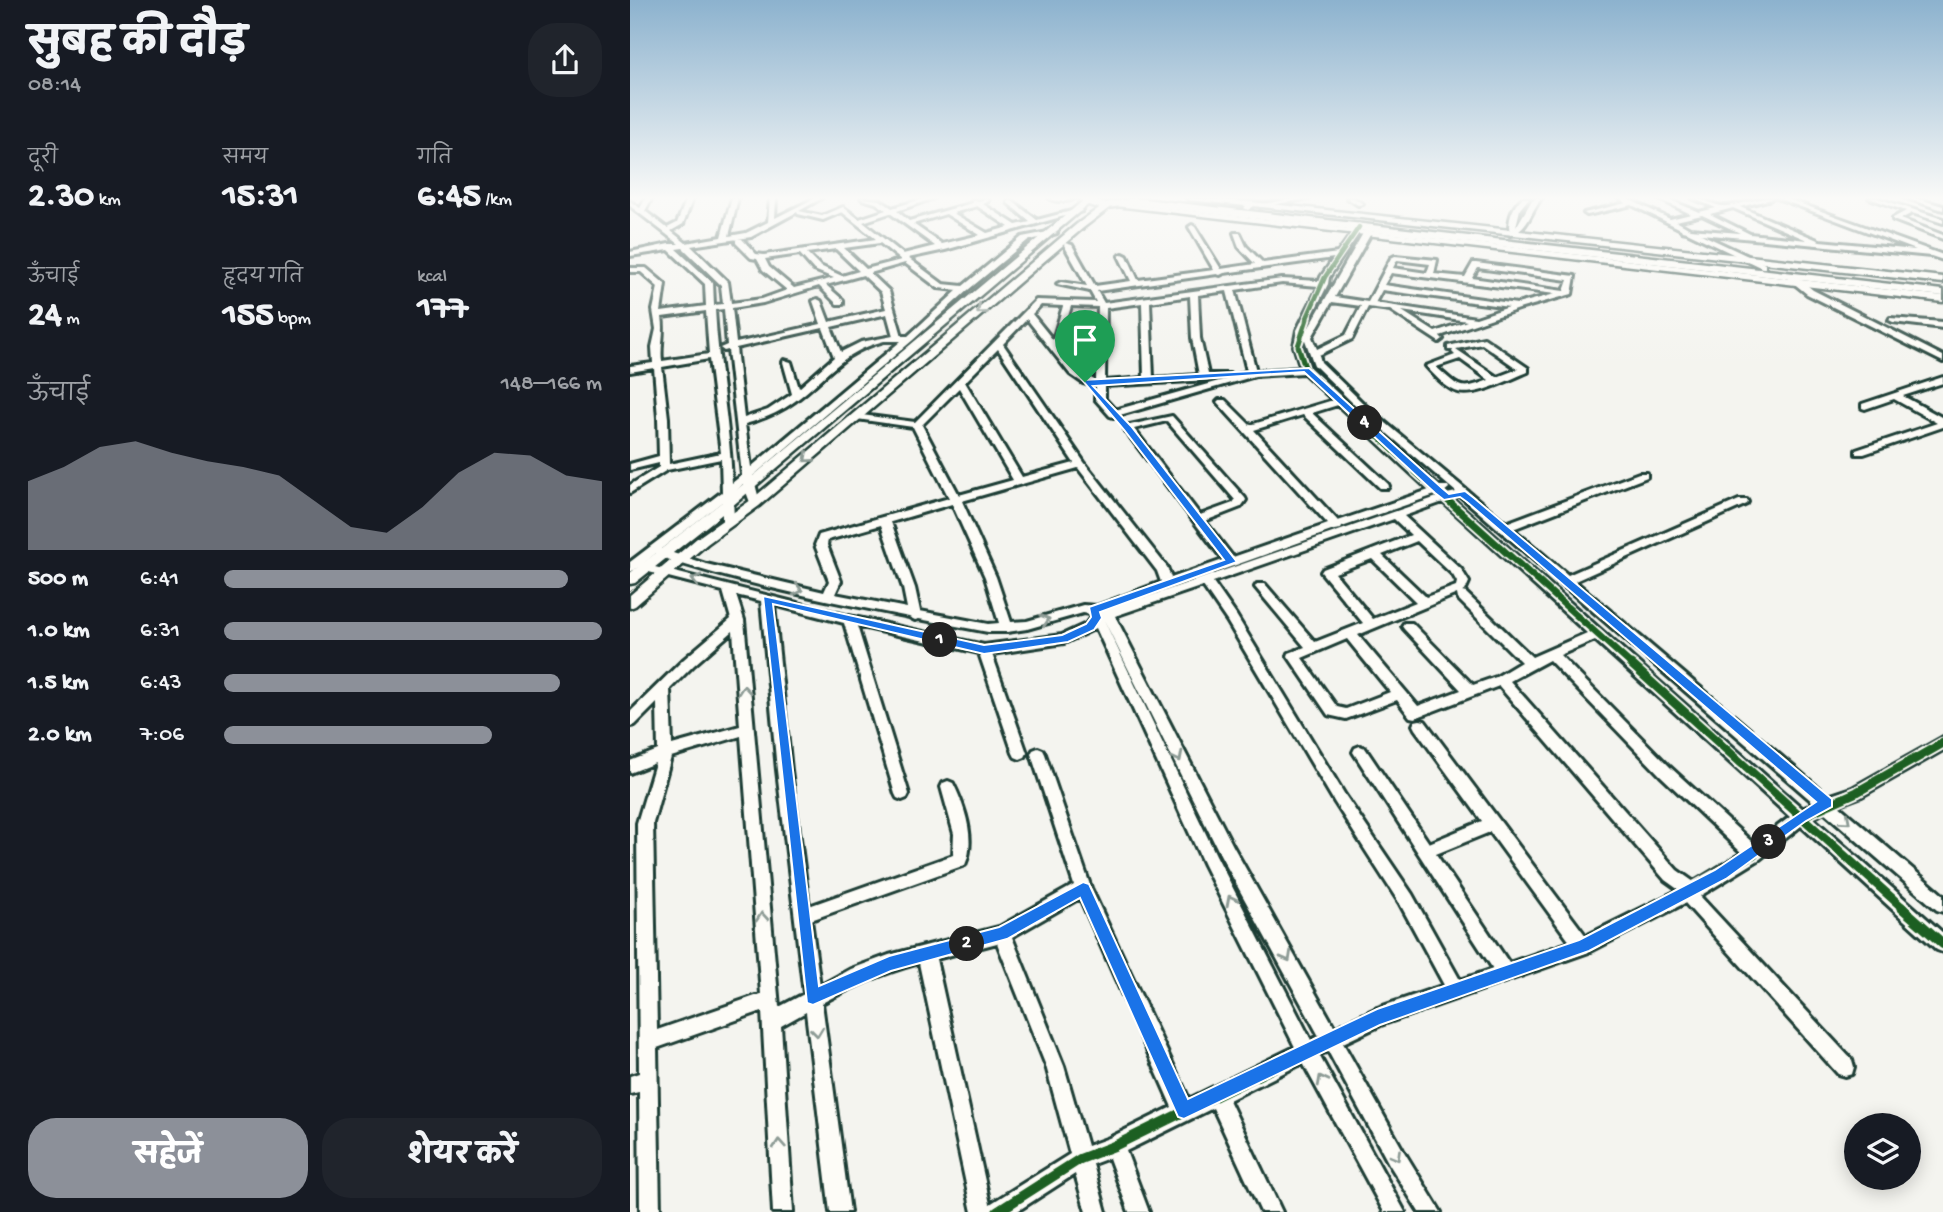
<!DOCTYPE html>
<html lang="hi">
<meta charset="utf-8">
<style>
:root{--surface:#171b24;--page:#20242c;--text:#f1f3f6;--muted:#9ea1a6;--accent:#8c9099}
body{margin:0;font-family:"Gochi Hand","Playpen Sans Deva",sans-serif;background:var(--page);color:var(--text);height:100vh;display:flex;flex-direction:column;font-size:26px;white-space:nowrap}
*{box-sizing:border-box;margin:0}
p{font-size:23px;color:var(--muted)}
.icon{flex:none;width:38px;height:38px;fill:none;stroke:currentColor;stroke-width:2;stroke-linecap:round;stroke-linejoin:round}
.map{position:relative;flex:1;overflow:hidden}
.details{display:flex;flex-direction:column;background:var(--surface);width:630px}
.details>*{flex:none}
.fabs{position:absolute;left:1214px;top:1113px;display:grid;gap:14px}
.fabs a{display:grid;place-items:center;width:77px;height:77px;border-radius:50%;background:var(--surface);box-shadow:0 4px 18px #0003;font-size:35px}
.pin{position:absolute;display:grid;place-items:center;width:60px;height:60px;color:#fff;margin:-72px -30px;border-radius:50% 50% 50% 0;rotate:-45deg;box-shadow:0 0 7px #0007}
.pin .icon{rotate:45deg}
.km{position:absolute;width:35px;height:35px;margin:-18px;border-radius:50%;background:#222;color:#fff;font-size:19px;line-height:35px;text-align:center}
.round{display:grid;place-items:center;flex:none;width:74px;height:74px;border-radius:28px;background:var(--page)}
.head{display:flex;align-items:center;justify-content:space-between;height:119px;padding:0 28px}
h1{font-size:38px;font-weight:800;line-height:52px}
.figures{display:grid;grid-template-columns:repeat(3,1fr);gap:10px;height:119px;padding:7px 28px}
.figures div{display:grid;align-content:center}
.figures b{font-size:35px;font-weight:800}
.figures small{font-size:19px;font-weight:400}
.figures p{font-size:19px}
.chart{height:196px;padding:14px 28px}
.chart p{display:flex;justify-content:space-between}
.chart svg{width:100%;height:126px;margin-top:7px;fill:var(--accent);opacity:.7}
.primary-button{display:flex;gap:14px;margin-top:auto;padding:14px 28px}
.primary-button a{flex:1;height:80px;border-radius:28px;background:var(--accent);color:#fff;font-size:28px;font-weight:800;line-height:80px;text-align:center}
.primary-button a+a{background:var(--page);color:var(--text)}
ul{padding:0 28px;list-style:none;font-size:23px}
li{display:grid;grid-template-columns:112px 84px 1fr;align-items:center;height:52px}
li i{height:18px;border-radius:9px;background:var(--accent)}
main{display:flex;flex:1;min-height:0}
.map>svg:first-child{display:block}
.lines{fill:none;stroke-linecap:round;stroke-linejoin:round}
.minor-casing{stroke:#1f3d34;stroke-width:6}
.tertiary-casing{stroke:#1f3d34;stroke-width:5}
.secondary-casing{stroke:#1f3d34;stroke-width:5}
.minor{fill:#fdfcf7;fill-rule:evenodd}
.tertiary{fill:#fdfcf7;fill-rule:evenodd}
.secondary{fill:#fdfcf7;fill-rule:evenodd}
.cycleway-far4-casing{stroke:#fdfcf7;stroke-width:7}
.cycleway-far3-casing{stroke:#fdfcf7;stroke-width:9}
.cycleway-far2-casing{stroke:#fdfcf7;stroke-width:11}
.cycleway-far1-casing{stroke:#fdfcf7;stroke-width:13}
.cycleway-casing{stroke:#fdfcf7;stroke-width:15}
.cycleway-far4{stroke:#1b5e20;stroke-width:4.5}
.cycleway-far3{stroke:#1b5e20;stroke-width:5}
.cycleway-far2{stroke:#1b5e20;stroke-width:7}
.cycleway-far1{stroke:#1b5e20;stroke-width:9}
.cycleway{stroke:#1b5e20;stroke-width:10}
.oneway{stroke:#8e9c96}
.route{fill:#1a73e8;stroke:#fff;stroke-width:2;fill-rule:evenodd}
</style>
<main>
<section class="details">
<div class="head"><div><h1>सुबह की दौड़</h1><p>08:14</p></div><a class="round"><svg class="icon" aria-label="share" viewBox="0 0 24 24"><path d="M12 15V3M7 8l5-5 5 5M5 13v7h14v-7"/></svg></a></div>
<div class="figures">
<div><p>दूरी</p><b>2.30<small> km</small></b></div>
<div><p>समय</p><b>15:31</b></div>
<div><p>गति</p><b>6:45<small> /km</small></b></div>
</div>
<div class="figures">
<div><p>ऊँचाई</p><b>24<small> m</small></b></div>
<div><p>हृदय गति</p><b>155<small> bpm</small></b></div>
<div><p>kcal</p><b>177</b></div>
</div>
<div class="chart"><p><span>ऊँचाई</span>148–166 m</p>
<svg viewBox="0 0 160 44" preserveAspectRatio="none"><path d="M0 44V20L10 15L20 8L30 6L40 10L50 13L60 15L70 18L80 27L90 36L100 38L110 29L120 17L130 10L140 11L150 18L160 20V44z"/></svg>
</div>
<ul>
<li><b>500 m</b>6:41<i style="width:91%"></i></li>
<li><b>1.0 km</b>6:31<i style="width:100%"></i></li>
<li><b>1.5 km</b>6:43<i style="width:89%"></i></li>
<li><b>2.0 km</b>7:06<i style="width:71%"></i></li>
</ul>
<div class="primary-button"><a>सहेजें</a><a>शेयर करें</a></div>
</section>
<div class="map">
<svg width="1313" height="1212" viewBox="0 0 1313 1212">
<rect width="100%" height="100%" fill="#f4f4ef"/>
<filter id="ink" filterUnits="userSpaceOnUse"><feTurbulence type="fractalNoise" baseFrequency=".0143" numOctaves="2"/><feDisplacementMap in="SourceGraphic" scale="14" xChannelSelector="R" yChannelSelector="G"/><feConvolveMatrix kernelMatrix="1 2 1 2 8 2 1 2 1" color-interpolation-filters="sRGB"/></filter>
<g filter="url(#ink)">
<g class="lines">
<defs>
<g id="minor">
<path d="M16,198H22L15,211L37,228L47,223L57,198H63L53,224L41,231L56,243L91,237L102,198H108L99,236L116,233L138,222L140,198H146L145,218L185,198H192L169,211L192,216L213,207L229,219L256,210L246,203L232,199L231,198L250,200L262,208L296,198H304L267,211L279,221L342,203V200L349,201L356,199L359,201L353,204L386,225L400,222L378,203V201H382L407,220L449,209L452,211L315,250L278,258L313,284L333,286L392,237L423,231L427,233L397,241L338,290L283,340L123,476L130,503L129,505H121L113,484L103,494L104,522L102,524H94L92,522V502L31,549L76,564L194,592L199,581L185,545L189,535L319,498L283,427L227,419L224,418V414L285,422L406,300L466,302L460,291L427,284L431,282L457,286L434,245L435,243L442,245L465,286L501,281L489,256L493,254L497,256L508,280L584,270L559,227L562,225L565,227L591,269L625,264L609,247L604,233H610L616,246L633,263L708,253L727,226H731L732,227L699,277L698,284L675,330L674,336L736,228L740,226L744,228L705,297L738,302L761,258L765,256L807,260L804,274L835,277L843,263H846L945,276L942,294L892,308L810,336L813,339L809,342L760,310L738,307L722,339L689,355L691,362L738,408L876,523L1009,473H1017V477L883,529L938,575L1109,500H1117L1118,502L1117,504L945,581L1198,796L1222,788L1313,737V750L1232,796L1208,805L1313,895V912L1307,910L1194,812L1183,818L1313,933V952L1307,950L1171,826L1130,859L1070,896L1222,1060L1224,1067L1222,1074L1215,1076L1208,1074L1055,903L959,952L751,1025L713,1043L773,1150L811,1212H789L759,1164L698,1051L689,1055L775,1212H754L673,1063L599,1100L652,1212H631L583,1108L496,1151L519,1212H499L479,1158L463,1164L476,1212H456L445,1174L386,1212H342L289,963C252,973 226,985 192,1003L220,1212H200L176,1012L151,1026L163,1212H143L132,1011L27,1048L30,1212H10L9,1092L0,1094V1076L9,1073L7,823L25,763L0,773V761L28,750L27,703L5,725L0,726V712L54,659L101,619L93,591L11,570L9,567L0,572V562L92,492L91,459L37,470L0,493V485L29,467V463L0,470V464L29,456L28,418L24,368L0,372V366L23,363L22,347L26,329L23,310L28,287L11,272H0V268H16L35,284L31,312L76,306L75,284L39,250L0,256V252L39,244H49L0,206V201L10,208ZM347,206L379,227L357,233L323,213ZM167,212L168,214L193,220L212,212L246,239L134,255L126,254L112,239H106V243L121,258L127,259L133,270L157,290L132,299L101,303L98,282L61,246L121,237ZM260,213L305,246L273,254L233,222ZM316,214L350,235L312,244L283,224ZM250,243L271,260L236,269L214,248ZM53,248L91,285L93,304L84,305L83,283L46,249ZM206,249L229,271L212,276L190,266L177,253ZM170,254L184,270L204,278L164,288L139,267L135,259ZM704,258L691,277L690,281L652,279L474,303L467,291L587,274L590,275L594,273ZM767,260L800,264L797,273L763,268ZM275,263L308,288L328,290L278,336H272L259,291L240,273ZM848,268L938,280L934,291L842,278ZM761,273L925,294L887,304L754,285ZM233,275L251,292L256,309L199,322L191,301L187,299L183,301L191,324L106,343L102,308L133,303L189,286L207,304H213V300L196,285ZM652,283L689,286L667,330L664,346L671,368L626,371L605,290ZM752,290L879,307L846,318L745,303ZM597,291L617,371L599,378V374H578L570,338L568,295ZM560,296L562,338L569,375L523,378L520,302ZM702,302L731,306L716,335L687,349L682,337ZM512,303L514,378L475,381L476,308ZM411,305L433,306L423,340L402,314ZM441,306L468,307L466,381L447,370L429,348ZM94,309L97,345L90,348L94,351L98,350L112,475L102,483C100,425 88,368 85,310ZM76,311L79,354L32,361C30,346 35,332 32,317ZM772,311L837,321L805,332ZM257,314L263,336L231,342L211,352L201,327ZM397,319L440,374L453,383L466,386L465,399L480,416L483,417L625,376L674,373L703,400L620,425L595,400H589L587,402L698,524L603,557L575,521L611,507L616,500L615,498L542,416L495,426V430L593,560L541,578L537,567L454,462L373,344ZM193,328L204,357L169,388L161,362L154,360L153,362L162,394L138,410L114,418L106,348ZM674,337L684,365L732,412L826,492L817,494L814,492L819,488L818,486H808L680,369L672,346ZM254,341H271L121,467L115,424C133,419 149,413 165,401C198,377 211,352 254,341ZM368,349L444,463L392,477L335,382ZM79,359L91,453L39,464L38,418L32,367ZM596,379L485,410L475,399V386ZM329,388L383,480L329,495L292,425ZM708,405L799,490L708,521L624,430L673,415L750,488H758L759,486L758,484L682,413ZM537,421L605,500L603,503L570,515L504,429ZM448,468L527,571L531,582L467,606L453,605L397,621L381,622L366,577L332,501ZM805,495L807,497L511,599L704,530L711,529L712,527ZM829,495L1184,803L1173,809L823,499ZM813,502L957,633L902,657L836,593L832,592L835,591L839,582L831,569L774,516ZM322,504L355,577L369,623L358,624L290,611L285,588L261,522ZM764,519L781,535L693,569L691,572L733,623L685,642L635,584H627L625,587L675,647L659,653L658,656L698,715L716,719L767,700L780,717L785,718L869,686L1035,880L1049,890L956,936L795,721L790,720L785,721L783,725L785,729L852,821L799,843L735,748L730,746L725,748L723,752L863,969L830,980L782,894L715,795L606,615L583,582ZM251,525L273,588L277,608L205,594L211,581L197,545L198,540ZM787,541L823,575L827,582L826,586L796,597L752,555ZM26,553L28,556C110,584 195,600 279,617L285,620L289,619L358,632H377L397,629L453,613L459,614L461,617L456,624L432,635L354,645L219,616L13,564ZM742,559L786,602L743,619L705,573ZM573,586L597,621L705,803L770,904L814,985L747,1008L705,1028L603,846L485,616ZM827,594L828,599L891,662L866,677L843,685L782,623H774L772,626L774,629L831,690L788,706L728,635ZM106,595L131,601L147,770L174,994L149,1007L114,620ZM144,605L214,623L265,794L267,798L272,800L277,798L279,794L227,626L349,653L383,753L385,757L390,759L395,757L397,753L362,654L434,643L466,628L574,865L665,1047L559,1099L461,888L415,754L413,750L408,748L403,750L401,754L444,885L369,927L259,955L221,969L190,986L181,920L335,865C346,840 335,807 323,783L318,781L313,783L311,787L324,834L323,855L179,906L161,770ZM474,620L591,856L689,1036L681,1040L586,855ZM103,631L110,726L42,745L40,689L64,665ZM717,639L760,692L716,709L707,707L672,658ZM965,640L1160,817L1124,844L1040,767L930,655ZM919,660L1030,775L1112,853L1064,882L1047,870L880,681ZM111,736L131,994L27,1030L23,823L41,757ZM860,832L940,942L879,963L806,854ZM450,898L542,1107L479,1138L457,1146L434,1066L382,937ZM367,943L416,1066L440,1154L360,1204L306,959Z"/>
<path d="M419,198H445C439,202 425,202 419,198Z"/>
<path d="M667,198H680L630,207L627,205Z"/>
<path d="M717,198H724L733,204L728,205Z"/>
<path d="M892,198H899L890,209L886,227L902,200L906,198H912C901,209 898,232 880,235C877,221 882,207 892,198Z"/>
<path d="M989,198H996L1040,219L1061,214L1027,198H1035L1069,212L1086,208L1062,198C1074,198 1085,207 1096,206C1111,205 1126,198 1142,198L1141,199L1110,207L1190,241L1286,250L1147,198H1155L1313,255V260L1301,256L1071,234L1135,264V268H1132L1057,232L1052,231L1051,229L1002,205L957,215L954,213L996,203ZM1103,208L1177,240L1120,234L1080,214ZM1072,215L1110,233L1060,229L1046,221Z"/>
<path d="M1239,198H1247L1313,219V223L1282,213L1271,219L1313,235V239L1263,220V218L1276,211Z"/>
<path d="M1276,198H1285L1313,206V210Z"/>
<path d="M1156,273H1162L1183,290L1313,356V362L1177,294L1156,277Z"/>
<path d="M1260,318L1313,322V328L1263,322L1259,320Z"/>
<path d="M854,338L898,368V372C880,379 843,399 825,391C815,387 803,374 796,366L825,355L822,352L823,350H818V346ZM852,344L888,369L867,377L826,349ZM830,359L859,380C828,392 830,387 806,367Z"/>
<path d="M1313,377V383L1273,396L1313,418V427L1234,454H1226V450L1307,423L1264,399L1235,409L1232,408V404Z"/>
</g>
<g id="tertiary">
<path d="M556,198L622,202L1313,277V283L624,206L618,210L614,208L616,206L559,200Z"/>
<path d="M454,200L461,202L101,507L5,583L0,584V573L93,501Z"/>
<path d="M483,202L1313,296V302L486,206H483Z"/>
<path d="M476,203L483,205L453,228L129,506L77,544L5,606L0,608V595L67,538L121,500L447,224Z"/>
</g>
<path id="secondary" d="M449,198H457L474,203L505,198L1313,290V296L497,204C481,209 461,211 449,198Z"/>
</defs>
<!-- minor casing -->
<use href="#minor" class="minor-casing"/>
<!-- tertiary casing -->
<use href="#tertiary" class="tertiary-casing"/>
<!-- secondary casing -->
<use href="#secondary" class="secondary-casing"/>
<!-- minor -->
<use href="#minor" class="minor"/>
<!-- tertiary -->
<use href="#tertiary" class="tertiary"/>
<!-- secondary -->
<use href="#secondary" class="secondary"/>
<defs>
<path id="cycleway-far4" d="M676,320L695,277L729,227"/>
<path id="cycleway-far3" d="M677,319L668,346L676,370L788,474"/>
<path id="cycleway-far2" d="M786,472L1003,666"/>
<g id="cycleway-far1">
<path d="M1001,664L1273,908"/>
<path d="M1028,908L1124,854L1171,817L1227,792L1313,743"/>
</g>
<g id="cycleway">
<path d="M1271,907L1313,944"/>
<path d="M367,1212L450,1159L484,1146L747,1017L953,946L1032,907"/>
</g>
</defs>
<!-- cycleway-far4 casing -->
<use href="#cycleway-far4" class="cycleway-far4-casing"/>
<!-- cycleway-far3 casing -->
<use href="#cycleway-far3" class="cycleway-far3-casing"/>
<!-- cycleway-far2 casing -->
<use href="#cycleway-far2" class="cycleway-far2-casing"/>
<!-- cycleway-far1 casing -->
<use href="#cycleway-far1" class="cycleway-far1-casing"/>
<!-- cycleway casing -->
<use href="#cycleway" class="cycleway-casing"/>
<!-- cycleway-far4 -->
<use href="#cycleway-far4" class="cycleway-far4"/>
<!-- cycleway-far3 -->
<use href="#cycleway-far3" class="cycleway-far3"/>
<!-- cycleway-far2 -->
<use href="#cycleway-far2" class="cycleway-far2"/>
<!-- cycleway-far1 -->
<use href="#cycleway-far1" class="cycleway-far1"/>
<!-- cycleway -->
<use href="#cycleway" class="cycleway"/>
</g>
<!-- one-way arrows -->
<defs><path id="oneway-chevron" d="M-2-3.5L2.5 0L-2 3.5" fill="none" stroke-width="1.6" stroke-linecap="round" stroke-linejoin="round" transform="scale(1.75)"/></defs>
<g class="oneway">
<use href="#oneway-chevron" transform="translate(351 310) rotate(139)"/>
<use href="#oneway-chevron" transform="translate(178 458) rotate(139)"/>
<use href="#oneway-chevron" transform="translate(66 580) rotate(-165)"/>
<use href="#oneway-chevron" transform="translate(168 590) rotate(14)"/>
<use href="#oneway-chevron" transform="translate(415 620) rotate(-17)"/>
<use href="#oneway-chevron" transform="translate(114 690) rotate(-95)"/>
<use href="#oneway-chevron" transform="translate(548 757) rotate(63)"/>
<use href="#oneway-chevron" transform="translate(1216 820) rotate(41)"/>
<use href="#oneway-chevron" transform="translate(601 900) rotate(-117)"/>
<use href="#oneway-chevron" transform="translate(132 917) rotate(-95)"/>
<use href="#oneway-chevron" transform="translate(657 957) rotate(61)"/>
<use href="#oneway-chevron" transform="translate(187 1032) rotate(83)"/>
<use href="#oneway-chevron" transform="translate(692 1080) rotate(-118)"/>
<use href="#oneway-chevron" transform="translate(149 1144) rotate(-94)"/>
<use href="#oneway-chevron" transform="translate(766 1156) rotate(60)"/>
</g>
</g>
<!-- sky -->
<linearGradient id="sky" x2="0" y2="1"><stop stop-color="#8cb2ce"/><stop offset="0.54" stop-color="#fafaf8"/><stop offset="1" stop-color="#fafaf8" stop-opacity="0"/></linearGradient>
<rect width="1313" height="367" fill="url(#sky)"/>
<!-- route -->
<path class="route" d="M679,368L812,488L819,494L835,491L844,498L1202,799V807L1176,821L1096,879L959,951L750,1025L554,1119L548,1117L450,898L377,939L261,971L183,1005L177,1003L133,596L354,645L432,635L456,624L461,617L459,607L594,560L494,430L452,380ZM674,372L805,493L814,500L830,497L837,502L1186,802L1085,870L949,940L747,1009L558,1099L459,884L453,882L369,927L259,956L189,986L143,604L354,654L438,642L464,630L472,618L470,612L607,562L501,426L463,386Z"/>
</svg>
<div class="fabs">
<a><svg class="icon" aria-label="layers" viewBox="0 0 24 24"><path d="M12 4l9 5-9 5-9-5zM3 14l9 5 9-5"/></svg></a>
</div>
<div class="pin" style="left:455px;top:382px;background:#1e9e55"><svg class="icon" aria-label="arrive" viewBox="0 0 24 24"><path d="M6 21V4h12l-3 4 3 4H6"/></svg></div>
<b class="km" style="left:310px;top:640px">1</b>
<b class="km" style="left:337px;top:944px">2</b>
<b class="km" style="left:1139px;top:842px">3</b>
<b class="km" style="left:735px;top:423px">4</b>
</div>
</main>
